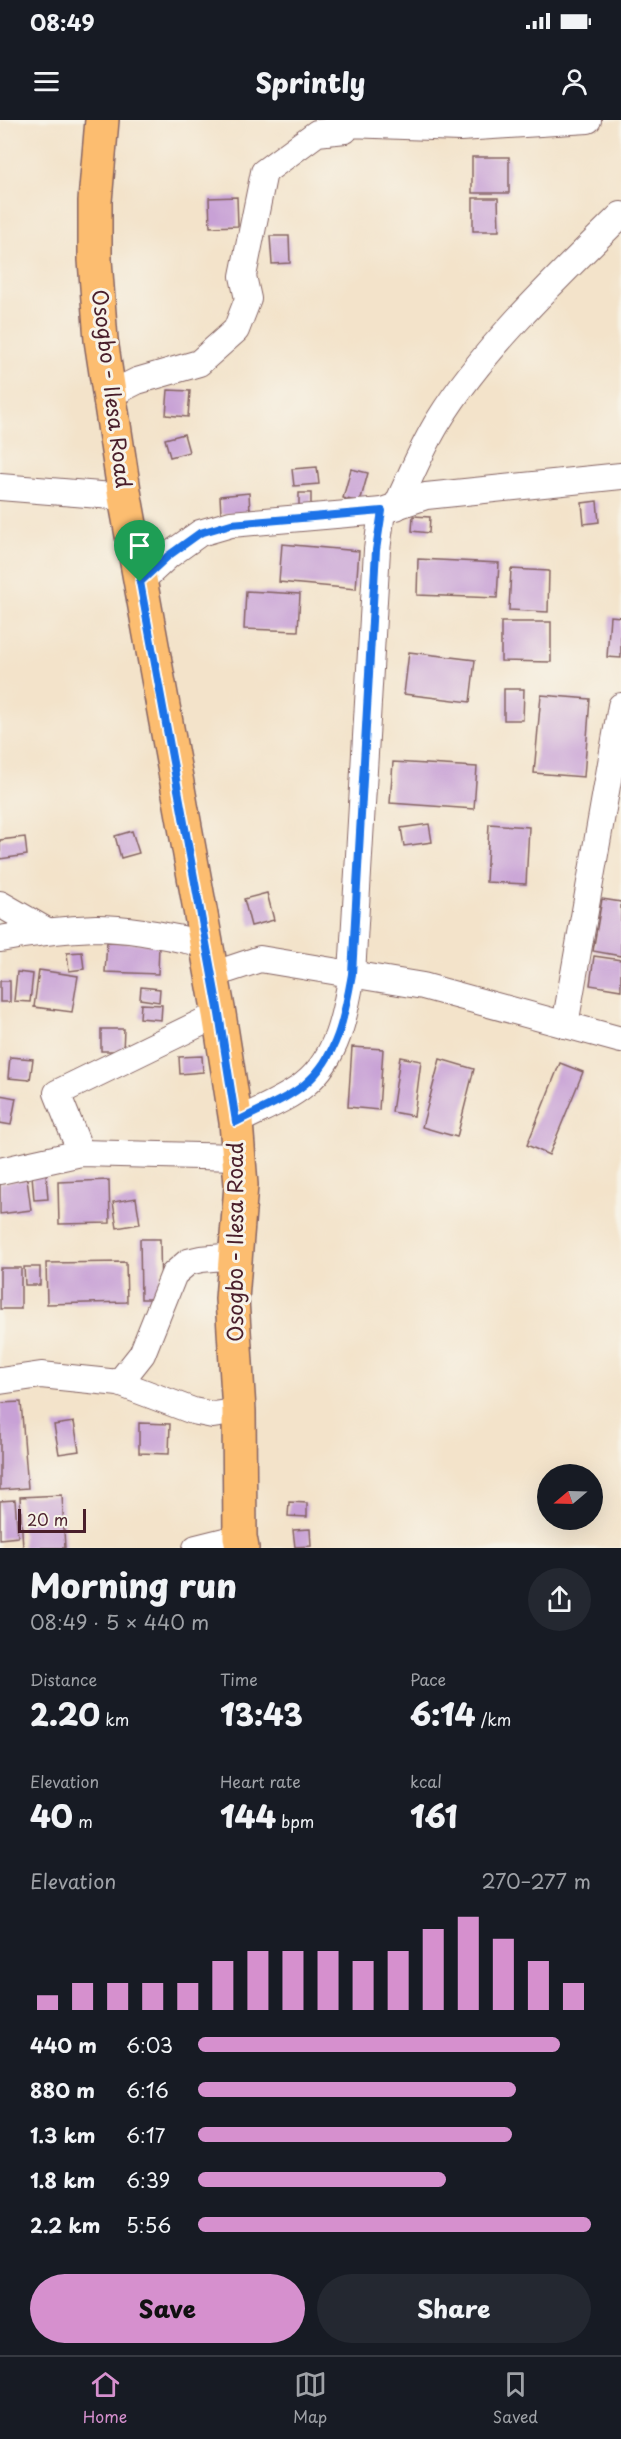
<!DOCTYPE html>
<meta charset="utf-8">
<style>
:root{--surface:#171b24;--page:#242831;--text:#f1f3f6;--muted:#9ea1a6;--line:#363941;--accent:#d690ce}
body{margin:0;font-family:"Playpen Sans",sans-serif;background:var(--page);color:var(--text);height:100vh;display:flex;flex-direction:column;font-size:22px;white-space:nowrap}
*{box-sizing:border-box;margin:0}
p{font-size:20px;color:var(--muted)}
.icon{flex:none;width:33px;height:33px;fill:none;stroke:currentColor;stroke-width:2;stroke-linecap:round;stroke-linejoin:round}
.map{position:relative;height:1428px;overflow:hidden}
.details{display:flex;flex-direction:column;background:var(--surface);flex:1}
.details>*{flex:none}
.needle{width:39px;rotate:251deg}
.controls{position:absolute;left:537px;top:1344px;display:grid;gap:12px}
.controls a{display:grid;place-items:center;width:66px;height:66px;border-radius:50%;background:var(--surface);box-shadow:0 6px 24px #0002;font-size:30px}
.scale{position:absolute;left:18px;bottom:15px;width:68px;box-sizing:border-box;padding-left:6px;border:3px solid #4a1f2b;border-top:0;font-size:16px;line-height:21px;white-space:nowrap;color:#4a1f2b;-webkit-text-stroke:4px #f7f3e8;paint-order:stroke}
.pin{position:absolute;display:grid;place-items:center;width:51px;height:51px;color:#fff;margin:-62px -26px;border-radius:50% 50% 50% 0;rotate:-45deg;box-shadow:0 0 6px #0007}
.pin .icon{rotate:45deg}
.round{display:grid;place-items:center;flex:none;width:63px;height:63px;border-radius:32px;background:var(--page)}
.headline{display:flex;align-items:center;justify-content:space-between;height:102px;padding:0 30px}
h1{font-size:33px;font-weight:800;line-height:45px}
.figures{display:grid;grid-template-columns:repeat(3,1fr);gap:9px;height:102px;padding:6px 30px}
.figures div{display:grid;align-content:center}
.figures b{font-size:30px;font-weight:800}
.figures small{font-size:16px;font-weight:400}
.figures p{font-size:16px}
.chart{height:168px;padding:12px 30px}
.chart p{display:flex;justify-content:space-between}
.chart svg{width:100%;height:108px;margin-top:6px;stroke:var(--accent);stroke-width:6}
.cta{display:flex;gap:12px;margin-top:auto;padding:12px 30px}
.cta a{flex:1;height:69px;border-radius:36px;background:var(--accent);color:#111;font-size:24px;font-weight:800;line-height:69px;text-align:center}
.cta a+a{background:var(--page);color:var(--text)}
ul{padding:0 30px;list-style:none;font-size:20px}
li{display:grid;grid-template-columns:96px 72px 1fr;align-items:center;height:45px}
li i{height:15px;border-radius:8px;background:var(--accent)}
.status{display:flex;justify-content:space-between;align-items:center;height:42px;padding:0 30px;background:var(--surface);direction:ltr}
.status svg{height:16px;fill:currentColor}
header{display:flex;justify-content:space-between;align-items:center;height:78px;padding:0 30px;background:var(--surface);font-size:27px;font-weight:800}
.dock{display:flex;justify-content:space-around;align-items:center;height:84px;border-top:2px solid var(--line);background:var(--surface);font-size:16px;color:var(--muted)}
.dock a{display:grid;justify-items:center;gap:3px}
.dock .on{color:var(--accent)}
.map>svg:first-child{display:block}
.building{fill:#c8a1d6}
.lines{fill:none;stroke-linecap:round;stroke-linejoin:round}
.minor-casing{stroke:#856463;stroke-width:28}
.major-casing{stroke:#856463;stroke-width:36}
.minor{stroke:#fff;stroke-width:26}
.major{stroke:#fcbd6f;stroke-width:33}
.route-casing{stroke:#fff;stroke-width:12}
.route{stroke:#1a73e8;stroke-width:8}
.labels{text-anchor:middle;stroke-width:6;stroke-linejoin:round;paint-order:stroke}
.street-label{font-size:21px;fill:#4a1f2b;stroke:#f7f3e8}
</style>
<div class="status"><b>08:49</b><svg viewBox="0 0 49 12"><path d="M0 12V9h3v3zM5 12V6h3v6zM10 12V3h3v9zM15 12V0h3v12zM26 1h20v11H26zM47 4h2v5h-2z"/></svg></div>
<header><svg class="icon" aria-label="menu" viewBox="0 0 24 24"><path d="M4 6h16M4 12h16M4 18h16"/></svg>Sprintly<svg class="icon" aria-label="person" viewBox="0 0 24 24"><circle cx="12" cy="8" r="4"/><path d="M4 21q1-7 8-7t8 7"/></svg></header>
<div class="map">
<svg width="621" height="1428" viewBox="0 0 621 1428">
<rect width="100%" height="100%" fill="#f7f3e8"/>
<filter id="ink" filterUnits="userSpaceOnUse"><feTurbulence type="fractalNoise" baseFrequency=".0167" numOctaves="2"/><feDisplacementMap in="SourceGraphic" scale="12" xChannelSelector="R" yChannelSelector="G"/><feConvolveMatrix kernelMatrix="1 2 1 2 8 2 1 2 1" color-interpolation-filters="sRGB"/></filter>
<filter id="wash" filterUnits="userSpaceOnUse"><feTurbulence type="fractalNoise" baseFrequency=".008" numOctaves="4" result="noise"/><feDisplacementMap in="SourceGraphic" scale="24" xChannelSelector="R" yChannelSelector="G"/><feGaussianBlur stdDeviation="1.35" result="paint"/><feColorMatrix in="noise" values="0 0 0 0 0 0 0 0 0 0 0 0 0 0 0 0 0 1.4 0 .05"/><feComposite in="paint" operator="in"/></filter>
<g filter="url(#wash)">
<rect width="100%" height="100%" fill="#f3e3ca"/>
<g id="blocks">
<!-- building -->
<g class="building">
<rect x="472" y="37" width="37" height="36"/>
<path d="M237,77L238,106L210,107L209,78Z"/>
<path d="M473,78H498L499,111H473Z"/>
<path d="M270,116H289L290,143L272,144Z"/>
<path d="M168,270L190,271L188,297L166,295Z"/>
<path d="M184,314L189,332L170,337L165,319Z"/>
<path d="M317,347L319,364L294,366L292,349Z"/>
<path d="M351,349L368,353L360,382L343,378Z"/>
<path d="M249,373L250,392L221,394L220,376Z"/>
<rect x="299" y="373" width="12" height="17"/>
<path d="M597,381L599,402L584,404L582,383Z"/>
<path d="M413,396L430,397L429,413L412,411Z"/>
<path d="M282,424L359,431L356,469L279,462Z"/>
<path d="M418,439L499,443L497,478L417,475Z"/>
<path d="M511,449L549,451L548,492L509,490Z"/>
<path d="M246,471L300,474L298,511L244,509Z"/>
<path d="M610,496L621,497V538L607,537Z"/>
<path d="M501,502H551V542L501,541Z"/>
<path d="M409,532L475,540L470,582L404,574Z"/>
<path d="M504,569H524L523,600H504Z"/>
<path d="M541,575L590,579L584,657L534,653Z"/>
<path d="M393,642L477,647L474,689L390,683Z"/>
<path d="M429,704L432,722L404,726L401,708Z"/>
<path d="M489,704L529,707L526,764L486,762Z"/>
<path d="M132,711L139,733L121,738L115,716Z"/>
<path d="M25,717L27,735L0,739V720Z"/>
<path d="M267,773L274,800L251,806L244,779Z"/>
<path d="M602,779L621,782V836L593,831Z"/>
<path d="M107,822L159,824L158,854L105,852Z"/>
<path d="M82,832L84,849L69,851L67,833Z"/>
<path d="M594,836L621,840V870L590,865Z"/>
<path d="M39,850L78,856L72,892L34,887Z"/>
<path d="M17,852L33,854L30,882L14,881Z"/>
<rect x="0" y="861" width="10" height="21"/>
<path d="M141,867L160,869L159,882L140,879Z"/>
<path d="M141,884L162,885L161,900L140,898Z"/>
<path d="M101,909H124L123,931H101Z"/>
<path d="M352,927L383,929L379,990L348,987Z"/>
<path d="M202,936L203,952L180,954L179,937Z"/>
<path d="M10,937L33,939L30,960L8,958Z"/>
<path d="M400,937L421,941L414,996L392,992Z"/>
<path d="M440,939L474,949L457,1017L422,1007Z"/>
<path d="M560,943L583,952L549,1035L527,1025Z"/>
<path d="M0,975L16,978L11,1005L0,1003Z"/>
<path d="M46,1054L48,1079L34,1080L32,1055Z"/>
<path d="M27,1059L31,1090L0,1094V1063Z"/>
<path d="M109,1060L110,1103L59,1104L58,1062Z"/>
<path d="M136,1078L140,1104L117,1108L113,1082Z"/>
<path d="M140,1119H160L161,1179H141Z"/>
<path d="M126,1142L127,1182L47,1184L46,1143Z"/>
<path d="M24,1147H40V1165H25Z"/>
<rect x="0" y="1148" width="21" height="41"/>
<path d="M21,1282L28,1368L0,1370V1283Z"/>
<path d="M74,1302L79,1331L59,1334L54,1305Z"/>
<path d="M139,1303L170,1304L169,1334L139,1333Z"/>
<path d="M62,1375L65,1428H23L20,1377Z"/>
<path d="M15,1380L18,1417L0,1419V1381Z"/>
<path d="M289,1382L307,1383V1397L288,1396Z"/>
<path d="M310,1409L311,1426L295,1427L293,1410Z"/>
</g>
</g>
</g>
<g filter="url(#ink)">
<use href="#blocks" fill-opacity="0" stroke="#856463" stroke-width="1.5"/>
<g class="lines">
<defs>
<g id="minor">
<path d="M109,275L137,261L199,243L236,210L248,179L243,156L264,52L317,13L345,10L348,4L460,8L588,0"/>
<path d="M0,367L125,377"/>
<path d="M396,387C410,358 422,327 439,300C484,227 560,155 621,95"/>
<path d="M140,462L168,436L200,413L231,404L382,391L426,376L621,356"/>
<path d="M0,784L47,811"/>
<path d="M0,819C32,813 64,809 96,808C133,808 170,817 206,824"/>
<path d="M212,855L260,839L423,866L621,920"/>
<path d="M565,905L621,586"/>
<path d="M236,1002C258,990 286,980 305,964C338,937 345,894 352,854L377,430L382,391"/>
<path d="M81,1033L57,973L219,894"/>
<path d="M0,1051L81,1033L238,1037"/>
<path d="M0,1261L41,1255L119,1263L193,1291L213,1295L239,1291"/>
<path d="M119,1263L142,1234L174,1154L188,1142L201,1139L235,1136"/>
<path d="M196,1428L240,1417"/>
</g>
<path id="major" d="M102,0L95,81V140L101,220L125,377L219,894L236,1002L241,1065L232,1179L239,1291L240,1417L242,1428"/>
</defs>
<!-- minor casing -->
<use href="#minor" class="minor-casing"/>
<!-- major casing -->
<use href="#major" class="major-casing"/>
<!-- minor -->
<use href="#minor" class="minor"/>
<!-- major -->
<use href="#major" class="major"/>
</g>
</g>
<g class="lines" filter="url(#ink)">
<defs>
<path id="route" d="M382,391L376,430L352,854C345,894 338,937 305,964C286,980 258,990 236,1002L219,894L140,462L168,436L200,413L231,404Z"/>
</defs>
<!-- route casing -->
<use href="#route" class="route-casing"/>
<!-- route -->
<use href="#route" class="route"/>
</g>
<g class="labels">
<!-- street labels -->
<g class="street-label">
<text transform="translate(111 269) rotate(83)" y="7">Osogbo - Ilesa Road</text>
<text transform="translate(236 1122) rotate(-90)" y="7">Osogbo - Ilesa Road</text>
</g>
</g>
</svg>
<div class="controls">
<a><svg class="needle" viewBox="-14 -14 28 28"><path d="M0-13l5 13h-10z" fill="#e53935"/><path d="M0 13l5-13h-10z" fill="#9ea1a6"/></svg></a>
</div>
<div class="scale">20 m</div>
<div class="pin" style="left:140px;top:462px;background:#1e9e55"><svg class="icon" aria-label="arrive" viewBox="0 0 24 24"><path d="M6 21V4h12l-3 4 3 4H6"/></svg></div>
</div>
<section class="details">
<div class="headline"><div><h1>Morning run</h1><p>08:49 · 5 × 440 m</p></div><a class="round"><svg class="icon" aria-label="share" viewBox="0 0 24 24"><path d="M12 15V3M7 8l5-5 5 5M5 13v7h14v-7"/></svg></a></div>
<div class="figures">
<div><p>Distance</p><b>2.20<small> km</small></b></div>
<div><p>Time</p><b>13:43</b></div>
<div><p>Pace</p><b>6:14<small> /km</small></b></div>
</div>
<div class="figures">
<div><p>Elevation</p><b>40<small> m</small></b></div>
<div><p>Heart rate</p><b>144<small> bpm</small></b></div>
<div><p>kcal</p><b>161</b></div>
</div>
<div class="chart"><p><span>Elevation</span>270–277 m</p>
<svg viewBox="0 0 160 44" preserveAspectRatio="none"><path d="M5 44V38M15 44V33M25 44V33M35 44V33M45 44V33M55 44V24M65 44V20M75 44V20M85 44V20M95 44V24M105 44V20M115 44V11M125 44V6M135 44V15M145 44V24M155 44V33"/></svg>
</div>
<ul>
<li><b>440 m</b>6:03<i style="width:92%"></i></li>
<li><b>880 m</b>6:16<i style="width:81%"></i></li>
<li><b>1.3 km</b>6:17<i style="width:80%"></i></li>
<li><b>1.8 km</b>6:39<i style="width:63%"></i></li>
<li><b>2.2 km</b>5:56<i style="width:100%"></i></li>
</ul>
<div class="cta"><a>Save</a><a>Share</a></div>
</section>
<nav class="dock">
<a class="on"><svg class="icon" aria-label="home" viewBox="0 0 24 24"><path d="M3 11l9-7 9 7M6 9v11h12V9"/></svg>Home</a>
<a><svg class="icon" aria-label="map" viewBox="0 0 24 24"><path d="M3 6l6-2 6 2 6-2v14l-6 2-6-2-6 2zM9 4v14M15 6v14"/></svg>Map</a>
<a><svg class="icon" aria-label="saved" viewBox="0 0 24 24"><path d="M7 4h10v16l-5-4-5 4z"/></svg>Saved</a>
</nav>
